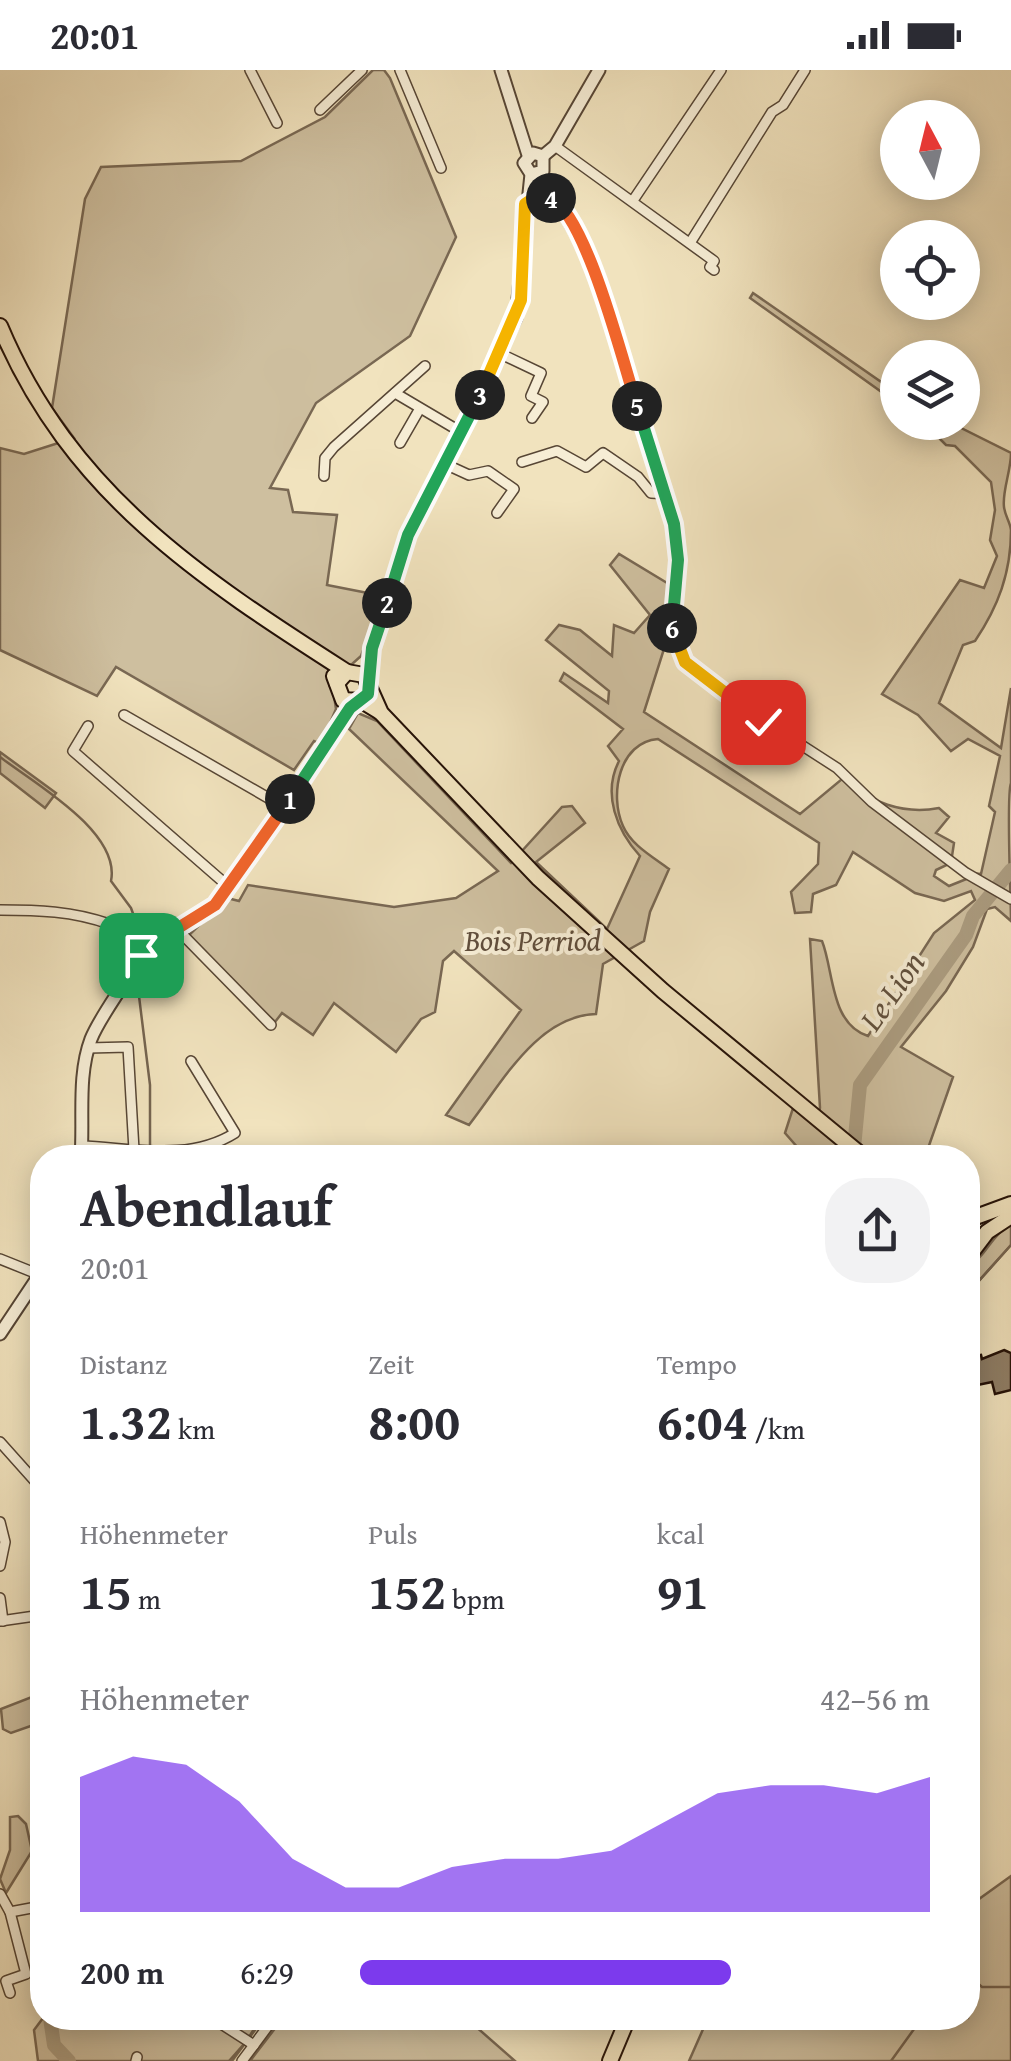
<!DOCTYPE html>
<html lang="de">
<meta charset="utf-8">
<style>
:root{--surface:#fff;--page:#f2f2f3;--text:#2b2b33;--muted:#7c7c81;--accent:#7c3aed}
body{margin:0;font-family:"Gentium Book Plus",serif;background:var(--page);color:var(--text);height:100vh;display:flex;flex-direction:column;font-size:38px;white-space:nowrap}
*{box-sizing:border-box;margin:0}
p{font-size:32px;color:var(--muted)}
.icon{flex:none;width:55px;height:55px;fill:none;stroke:currentColor;stroke-width:2;stroke-linecap:round;stroke-linejoin:round}
.map{position:relative;flex:1;overflow:hidden}
.side{position:absolute;left:30px;top:1075px;width:950px;height:885px;display:flex;flex-direction:column;background:var(--surface);border-radius:40px;box-shadow:0 5px 25px #0003}
.side>*{flex:none}
.needle{width:65px;rotate:353deg}
.buttons{position:absolute;left:880px;top:30px;display:grid;gap:20px}
.buttons a{display:grid;place-items:center;width:100px;height:100px;border-radius:50%;background:var(--surface);box-shadow:0 5px 25px #0003;font-size:50px}
.pin{position:absolute;display:grid;place-items:center;width:85px;height:85px;color:#fff;margin:-42px;border-radius:20px;box-shadow:0 5px 15px #0006}
.km{position:absolute;width:50px;height:50px;margin:-25px;border-radius:50%;background:#222;color:#fff;font-size:28px;line-height:50px;text-align:center}
.round{display:grid;place-items:center;flex:none;width:105px;height:105px;border-radius:40px;background:var(--page)}
.head{display:flex;align-items:center;justify-content:space-between;height:170px;padding:0 50px}
h1{font-size:55px;font-weight:700;line-height:75px}
.figures{display:grid;grid-template-columns:repeat(3,1fr);gap:15px;height:170px;padding:10px 50px}
.figures div{display:grid;align-content:center}
.figures b{font-size:50px;font-weight:700}
.figures small{font-size:28px;font-weight:400}
.figures p{font-size:28px}
.chart{height:280px;padding:20px 50px}
.chart p{display:flex;justify-content:space-between}
.chart svg{width:100%;height:180px;margin-top:10px;fill:var(--accent);opacity:.7}
ul{padding:0 50px;list-style:none;font-size:32px}
li{display:grid;grid-template-columns:160px 120px 1fr;align-items:center;height:75px}
li i{height:25px;border-radius:12px;background:var(--accent)}
.status{display:flex;justify-content:space-between;align-items:center;height:70px;padding:0 50px;background:var(--surface);direction:ltr}
.status svg{height:28px;fill:currentColor}
.map>svg:first-child{display:block}
.green{fill:#cebf9f;stroke:#796853;stroke-width:2.5}
.lines{fill:none;stroke-linecap:round;stroke-linejoin:round}
.stream{stroke:#756450;stroke-width:2.5}
.river{stroke:#ab9c80;stroke-width:14}
.building{fill:#8f7e66;stroke:#241107;stroke-width:2.5}
.minor-casing{stroke:#574635;stroke-width:12}
.tertiary-casing{stroke:#574635;stroke-width:15}
.primary-casing{stroke:#241107;stroke-width:18}
.minor{stroke:#f6edd5;stroke-width:9}
.tertiary{stroke:#f6edd5;stroke-width:11}
.primary{stroke:#f1e3be;stroke-width:14}
.split-1-casing{stroke:#fff;stroke-width:20}
.split-2-casing{stroke:#fff;stroke-width:20}
.split-3-casing{stroke:#fff;stroke-width:20}
.split-4-casing{stroke:#fff;stroke-width:20}
.split-5-casing{stroke:#fff;stroke-width:20}
.split-6-casing{stroke:#fff;stroke-width:20}
.split-7-casing{stroke:#fff;stroke-width:20}
.split-1{stroke:#f0652b;stroke-width:12}
.split-2{stroke:#22a559;stroke-width:12}
.split-3{stroke:#22a559;stroke-width:12}
.split-4{stroke:#f5b400;stroke-width:12}
.split-5{stroke:#f0652b;stroke-width:12}
.split-6{stroke:#22a559;stroke-width:12}
.split-7{stroke:#f5b400;stroke-width:12}
.labels{text-anchor:middle;stroke-width:8;stroke-linejoin:round;paint-order:stroke}
.park-label{font-size:30px;font-style:italic;fill:#604e3c;stroke:#f6edd5}
.water-label{font-size:32px;font-style:italic;fill:#61503d;stroke:#f6edd5}
</style>
<div class="status"><b>20:01</b><svg viewBox="0 0 49 12"><path d="M0 12V9h3v3zM5 12V6h3v6zM10 12V3h3v9zM15 12V0h3v12zM26 1h20v11H26zM47 4h2v5h-2z"/></svg></div>
<div class="map">
<svg width="1011" height="1991" viewBox="0 0 1011 1991">
<rect width="100%" height="100%" fill="#f1e3be"/>
<filter id="stains"><feTurbulence type="fractalNoise" baseFrequency=".002" numOctaves="4"/><feColorMatrix values="0 0 0 0 .2 0 0 0 0 .09 0 0 0 0 .02 0 0 0 .5 -.17"/></filter>
<radialGradient id="worn" r=".72"><stop offset=".6" stop-color="#630" stop-opacity="0"/><stop offset="1" stop-color="#630" stop-opacity=".3"/></radialGradient>
<!-- green -->
<g class="green">
<path d="M373,0H384L390,8L456,167L410,266L316,333L270,418L288,420L293,442L337,445L327,515L383,526L361,586L332,612L336,639L321,674L314,671L294,700L116,597L97,626L0,580V378L24,384L74,368L52,338L85,129L101,97L241,91L325,47Z"/>
<path d="M753,223L897,323V333L750,228Z"/>
<path d="M923,353H951L1011,383C1011,401 1002,421 1004,437C1005,446 1010,452 1011,460C1011,503 998,537 975,571L963,575L939,633L1001,678L1011,618V713C1006,724 1011,828 1011,851L995,837L987,839L973,877L946,921L901,977L953,1007L925,1087H806L785,1063L793,1038L816,1056L820,1038L810,869L822,871C834,901 830,954 868,966L934,863L975,830L971,821L944,831L915,823L853,782L836,815L813,824L811,842L795,843L791,822L818,794L819,773L658,669C619,672 609,725 623,756C631,775 653,787 669,799L650,842L644,871L603,894L596,944C537,946 502,1013 469,1055L446,1045L521,940L454,881L443,891L435,942L421,949L396,982L334,933L313,965L282,943L275,952L187,867L227,828L239,831L248,815L394,837L456,828L498,801L349,659L358,643L377,651L511,793L562,737L572,736L585,753L536,792L607,859L640,786C617,761 602,724 619,691L608,676L623,659L560,611L564,603L608,633L609,621L546,570L559,555L580,560L612,586L614,555L634,563L650,545L610,495L619,484L682,522L644,642L800,744L842,709C871,732 902,745 939,738L949,747L936,763L954,773L951,793L936,800L934,806L949,816L969,808L971,803L981,804L995,742L989,736L1000,686L968,669L951,681L918,645L882,624L960,510L984,518L997,486L990,470L995,440L991,412L955,376L946,375L940,369L942,358Z"/>
<path d="M0,682L56,723L45,738L0,703Z"/>
<path d="M1011,1153V1175L968,1223V1196C986,1187 989,1168 1011,1153Z"/>
<path d="M42,1623V1652L11,1663L3,1659L1,1639Z"/>
<path d="M18,1746L26,1754L32,1781L6,1823L0,1809L10,1780V1747Z"/>
<path d="M1011,1806V1991H689L708,1948H968V1837Z"/>
<path d="M43,1948H264L232,1991H38L34,1960Z"/>
<path d="M283,1948H466L515,1991H250Z"/>
</g>
<g class="lines">
<!-- stream -->
<g class="stream">
<path d="M0,687C34,713 121,762 111,811L131,838L140,863"/>
<path d="M140,897L137,910L150,1015V1077"/>
<path d="M968,1223L1011,1175"/>
<path d="M968,1905L982,1917H1011"/>
<path d="M249,1967L261,1948"/>
<path d="M229,1991L244,1974"/>
<path d="M891,1991L922,1948"/>
</g>
<!-- river -->
<g class="river">
<path d="M853,1088L860,1015L966,865L973,846L1011,800"/>
<path d="M50,1948L54,1975L69,1991"/>
</g>
</g>
<!-- building -->
<path class="building" d="M1004,1280L1011,1283V1320L995,1324L992,1312L968,1317V1292L975,1291L974,1286L981,1285L982,1289Z"/>
<g class="lines">
<defs>
<g id="minor">
<path d="M250,0L277,53"/>
<path d="M400,0L441,98"/>
<path d="M320,40L362,0"/>
<path d="M555,76L714,191L710,197L714,200"/>
<path d="M541,103L593,197L668,424L677,475L672,554L679,585L724,625L837,698L872,732L966,803L1011,829"/>
<path d="M634,129L721,0"/>
<path d="M527,133L541,126L557,130"/>
<path d="M690,173L772,42L783,35L805,0"/>
<path d="M501,284L541,303L531,326L543,332L532,348"/>
<path d="M395,323L461,362"/>
<path d="M400,373L419,340"/>
<path d="M522,392L557,381L586,397L603,383L638,407L651,423L668,424"/>
<path d="M445,394L469,405L488,401L514,419L497,443"/>
<path d="M324,406L325,388L334,377L425,296"/>
<path d="M124,645L284,737"/>
<path d="M88,656L73,681L229,817"/>
<path d="M0,840C37,840 73,841 109,854C121,859 131,868 143,873"/>
<path d="M178,860L271,955"/>
<path d="M88,978L128,977L134,1080"/>
<path d="M82,1076C133,1078 189,1092 235,1063L191,991"/>
<path d="M0,1189L40,1205"/>
<path d="M0,1372L42,1419"/>
<path d="M0,1452L5,1472L0,1496"/>
<path d="M0,1528L3,1551"/>
<path d="M0,1551L42,1545"/>
<path d="M0,1824L10,1842L26,1904L6,1911L10,1923"/>
<path d="M10,1842L42,1836"/>
<path d="M212,1948L254,1975"/>
<path d="M136,1991L137,1987"/>
<path d="M242,1991L274,1948"/>
</g>
<g id="tertiary">
<path d="M501,0L528,85"/>
<path d="M543,86L555,76L599,0"/>
<path d="M531,104L543,101V86"/>
<path d="M367,609L372,578L408,465L516,248L531,104L524,93L533,83L543,86"/>
<path d="M155,873L203,845L226,822L353,634"/>
<path d="M81,1088C84,1049 77,1006 91,969C103,939 139,899 143,873H155L154,883H143"/>
<path d="M0,1264L42,1201"/>
</g>
<g id="primary">
<path d="M0,256C70,423 200,508 347,602"/>
<path d="M334,606L343,630L362,631L380,642"/>
<path d="M337,613L347,602L364,605L381,643L538,808L663,921L865,1088"/>
<path d="M973,1148L1011,1134"/>
<path d="M968,1187L987,1162L1011,1146"/>
<path d="M610,1991L628,1948"/>
</g>
</defs>
<!-- minor casing -->
<use href="#minor" class="minor-casing"/>
<!-- tertiary casing -->
<use href="#tertiary" class="tertiary-casing"/>
<!-- primary casing -->
<use href="#primary" class="primary-casing"/>
<!-- minor -->
<use href="#minor" class="minor"/>
<!-- tertiary -->
<use href="#tertiary" class="tertiary"/>
<!-- primary -->
<use href="#primary" class="primary"/>
</g>
<g class="lines">
<defs>
<path id="split-1" d="M141,885L145,872L154,873L215,835L290,729"/>
<path id="split-2" d="M290,729L350,638L368,624L372,578L387,533"/>
<path id="split-3" d="M387,533L408,465L480,325"/>
<path id="split-4" d="M480,325L521,230L525,134L534,128H551"/>
<path id="split-5" d="M551,128C587,147 623,293 637,336"/>
<path id="split-6" d="M637,336L674,454L678,490L672,558"/>
<path id="split-7" d="M672,558L685,592L763,652"/>
</defs>
<!-- split-1 casing -->
<use href="#split-1" class="split-1-casing"/>
<!-- split-2 casing -->
<use href="#split-2" class="split-2-casing"/>
<!-- split-3 casing -->
<use href="#split-3" class="split-3-casing"/>
<!-- split-4 casing -->
<use href="#split-4" class="split-4-casing"/>
<!-- split-5 casing -->
<use href="#split-5" class="split-5-casing"/>
<!-- split-6 casing -->
<use href="#split-6" class="split-6-casing"/>
<!-- split-7 casing -->
<use href="#split-7" class="split-7-casing"/>
<!-- split-1 -->
<use href="#split-1" class="split-1"/>
<!-- split-2 -->
<use href="#split-2" class="split-2"/>
<!-- split-3 -->
<use href="#split-3" class="split-3"/>
<!-- split-4 -->
<use href="#split-4" class="split-4"/>
<!-- split-5 -->
<use href="#split-5" class="split-5"/>
<!-- split-6 -->
<use href="#split-6" class="split-6"/>
<!-- split-7 -->
<use href="#split-7" class="split-7"/>
</g>
<g class="labels">
<!-- park labels -->
<g class="park-label">
<text x="533" y="881">Bois Perriod</text>
</g>
<!-- water labels -->
<g class="water-label">
<text transform="translate(892 921) rotate(-55)" y="11">Le Lion</text>
</g>
</g>
<rect width="100%" height="100%" filter="url(#stains)"/>
<rect width="100%" height="100%" fill="url(#worn)"/>
</svg>
<div class="buttons">
<a><svg class="needle" viewBox="-14 -14 28 28"><path d="M0-13l5 13h-10z" fill="#e53935"/><path d="M0 13l5-13h-10z" fill="#7c7c81"/></svg></a>
<a><svg class="icon" aria-label="locate" viewBox="0 0 24 24"><circle cx="12" cy="12" r="6"/><path d="M12 2v4M12 18v4M2 12h4M18 12h4"/></svg></a>
<a><svg class="icon" aria-label="layers" viewBox="0 0 24 24"><path d="M12 4l9 5-9 5-9-5zM3 14l9 5 9-5"/></svg></a>
</div>
<div class="pin" style="left:141px;top:885px;background:#1e9e55"><svg class="icon" aria-label="arrive" viewBox="0 0 24 24"><path d="M6 21V4h12l-3 4 3 4H6"/></svg></div>
<div class="pin" style="left:763px;top:652px;background:#d93025"><svg class="icon" aria-label="check" viewBox="0 0 24 24"><path d="M5 12l5 5 9-10"/></svg></div>
<b class="km" style="left:290px;top:729px">1</b>
<b class="km" style="left:387px;top:533px">2</b>
<b class="km" style="left:480px;top:325px">3</b>
<b class="km" style="left:551px;top:128px">4</b>
<b class="km" style="left:637px;top:336px">5</b>
<b class="km" style="left:672px;top:558px">6</b>
<section class="side">
<div class="head"><div><h1>Abendlauf</h1><p>20:01</p></div><a class="round"><svg class="icon" aria-label="share" viewBox="0 0 24 24"><path d="M12 15V3M7 8l5-5 5 5M5 13v7h14v-7"/></svg></a></div>
<div class="figures">
<div><p>Distanz</p><b>1.32<small> km</small></b></div>
<div><p>Zeit</p><b>8:00</b></div>
<div><p>Tempo</p><b>6:04<small> /km</small></b></div>
</div>
<div class="figures">
<div><p>Höhenmeter</p><b>15<small> m</small></b></div>
<div><p>Puls</p><b>152<small> bpm</small></b></div>
<div><p>kcal</p><b>91</b></div>
</div>
<div class="chart"><p><span>Höhenmeter</span>42–56 m</p>
<svg viewBox="0 0 160 44" preserveAspectRatio="none"><path d="M0 44V11L10 6L20 8L30 17L40 31L50 38L60 38L70 33L80 31L90 31L100 29L110 22L120 15L130 13L140 13L150 15L160 11V44z"/></svg>
</div>
<ul>
<li><b>200 m</b>6:29<i style="width:65%"></i></li>
</ul>
</section>
</div>
